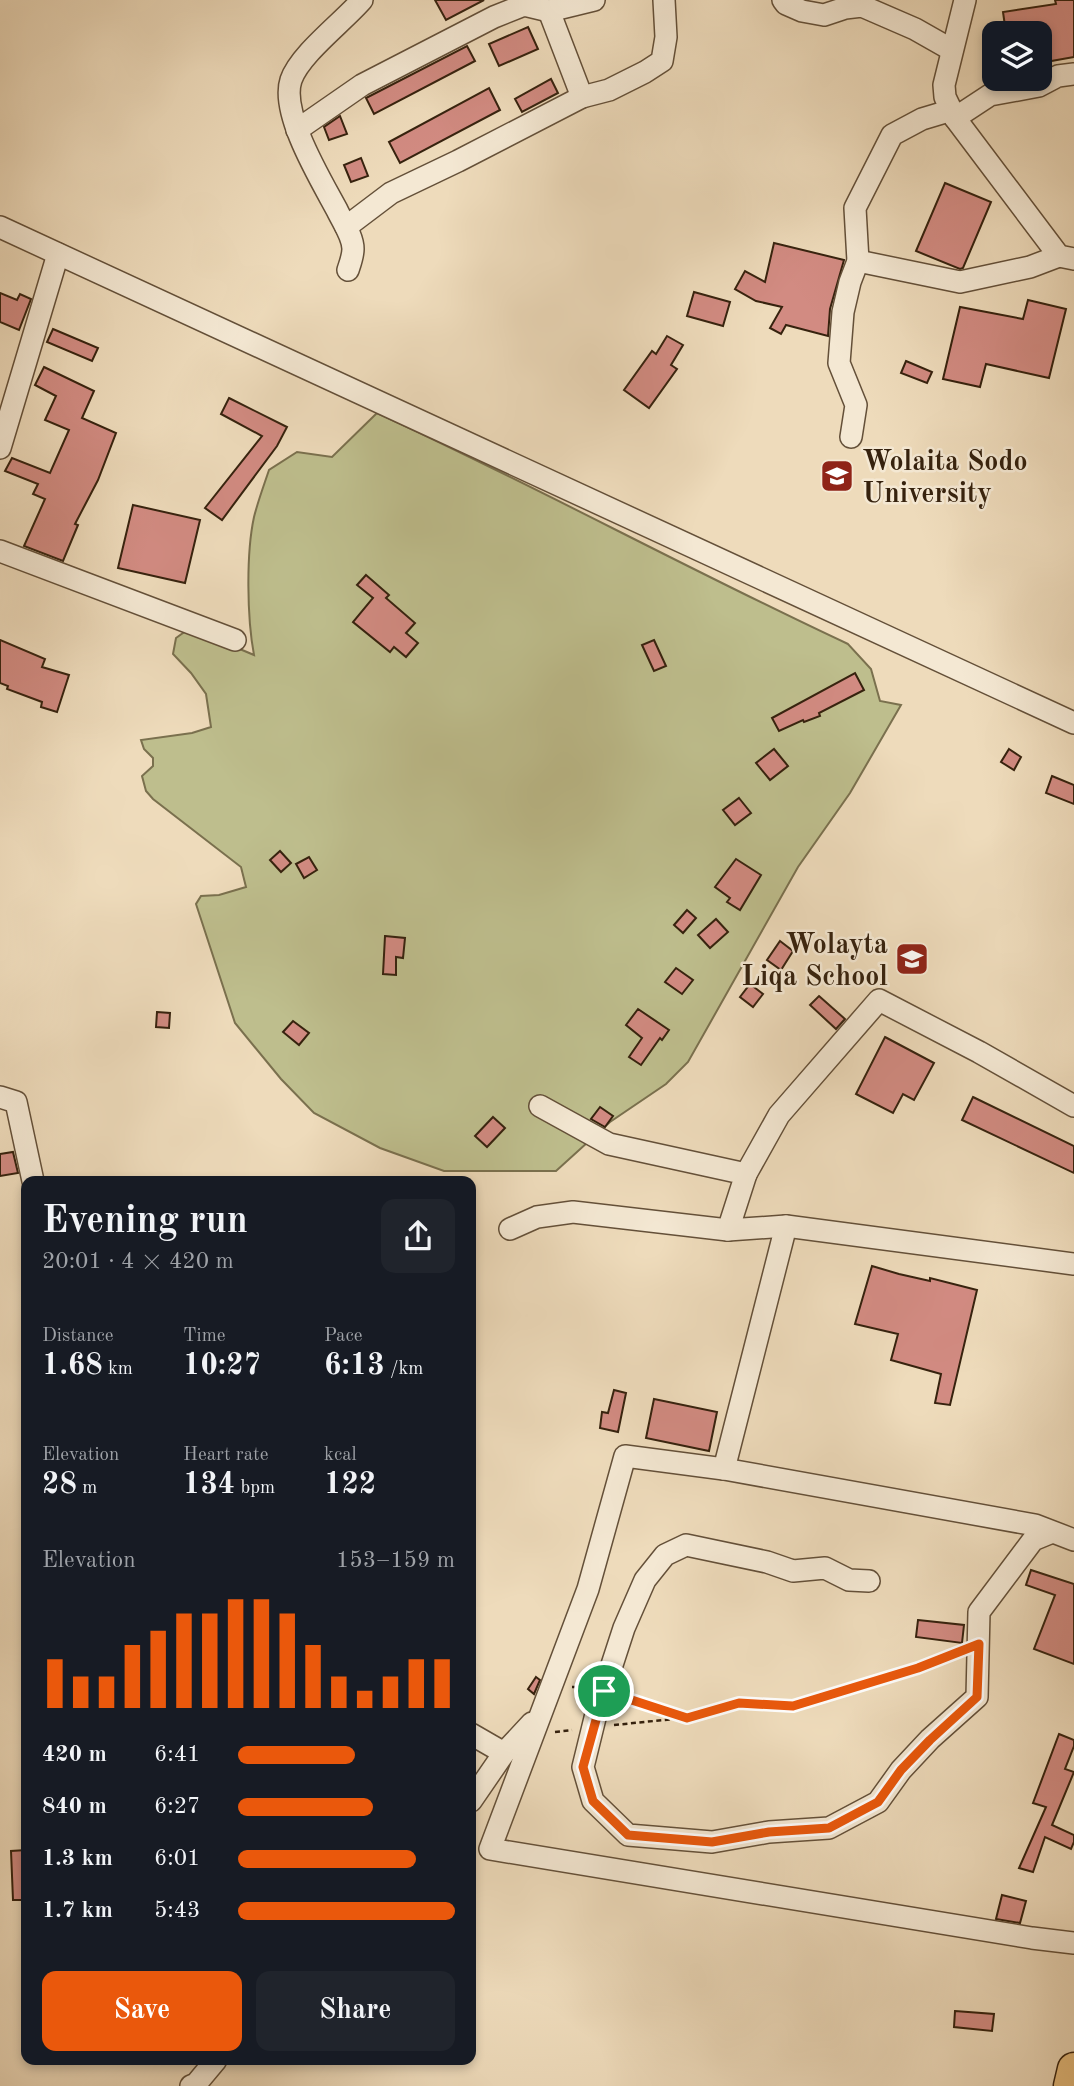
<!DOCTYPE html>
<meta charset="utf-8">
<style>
:root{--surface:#171b24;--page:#20242c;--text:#f1f3f6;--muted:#9ea1a6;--accent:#ea580c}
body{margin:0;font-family:"Old Standard TT",serif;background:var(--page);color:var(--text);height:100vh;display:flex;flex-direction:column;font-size:26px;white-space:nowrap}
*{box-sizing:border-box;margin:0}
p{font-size:23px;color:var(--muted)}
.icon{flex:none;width:38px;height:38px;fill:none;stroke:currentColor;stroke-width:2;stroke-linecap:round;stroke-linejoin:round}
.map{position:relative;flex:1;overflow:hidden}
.sheet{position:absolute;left:21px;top:1176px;width:455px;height:889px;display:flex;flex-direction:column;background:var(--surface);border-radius:14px;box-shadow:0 4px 10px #0003}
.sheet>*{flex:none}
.buttons{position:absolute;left:982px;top:21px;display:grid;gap:14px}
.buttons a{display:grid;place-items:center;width:70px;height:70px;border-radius:14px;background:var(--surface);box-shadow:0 4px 10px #0003;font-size:35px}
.pin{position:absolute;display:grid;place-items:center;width:60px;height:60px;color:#fff;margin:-30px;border:4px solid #fff;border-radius:50%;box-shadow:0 2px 7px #0007}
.round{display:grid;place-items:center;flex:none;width:74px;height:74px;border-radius:14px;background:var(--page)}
.overview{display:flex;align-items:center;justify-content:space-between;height:119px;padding:0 21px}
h1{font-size:38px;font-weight:700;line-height:52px}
.metrics{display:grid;grid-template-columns:repeat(3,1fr);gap:10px;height:119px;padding:7px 21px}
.metrics div{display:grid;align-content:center}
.metrics b{font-size:30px;font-weight:700}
.metrics small{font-size:19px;font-weight:400}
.metrics p{font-size:19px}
.chart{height:196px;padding:14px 21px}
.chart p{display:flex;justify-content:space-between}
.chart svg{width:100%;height:126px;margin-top:7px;stroke:var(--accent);stroke-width:6}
.button{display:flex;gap:14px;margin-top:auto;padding:14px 21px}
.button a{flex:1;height:80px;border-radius:14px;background:var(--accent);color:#fff;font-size:28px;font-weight:700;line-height:80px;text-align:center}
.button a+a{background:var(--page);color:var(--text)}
ul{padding:0 21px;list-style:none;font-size:23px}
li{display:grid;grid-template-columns:112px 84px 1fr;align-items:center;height:52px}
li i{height:18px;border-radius:9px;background:var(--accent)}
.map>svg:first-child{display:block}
.green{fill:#bebe8d;stroke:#7a704e;stroke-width:2}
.building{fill:#d28b82;stroke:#36220e;stroke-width:2}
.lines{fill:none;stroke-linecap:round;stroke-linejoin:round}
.minor-casing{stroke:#645039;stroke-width:24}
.highway-casing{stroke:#36220e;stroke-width:35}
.path{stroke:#36220e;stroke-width:2.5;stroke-dasharray:5 3.5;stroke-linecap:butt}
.minor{stroke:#f4e8d3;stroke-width:21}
.highway{stroke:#e7be7e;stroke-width:32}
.route-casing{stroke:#fff;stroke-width:14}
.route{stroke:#ea580c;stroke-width:9}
.labels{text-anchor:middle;stroke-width:5;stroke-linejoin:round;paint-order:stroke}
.poi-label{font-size:28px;font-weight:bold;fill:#36220e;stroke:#f4e8d3;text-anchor:start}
</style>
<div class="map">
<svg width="1074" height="2086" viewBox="0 0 1074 2086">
<rect width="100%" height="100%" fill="#eedbbb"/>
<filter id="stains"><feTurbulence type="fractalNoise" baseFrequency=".00286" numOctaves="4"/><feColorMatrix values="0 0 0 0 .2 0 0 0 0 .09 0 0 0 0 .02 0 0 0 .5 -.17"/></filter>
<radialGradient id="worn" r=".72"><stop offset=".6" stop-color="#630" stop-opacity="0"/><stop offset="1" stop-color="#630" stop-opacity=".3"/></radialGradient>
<!-- green -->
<path class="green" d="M377,413C536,486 689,570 848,644L871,669L880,701L901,705L850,793L798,867L688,1062L666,1084L610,1122L556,1171H444L380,1148L314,1113L281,1079L235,1023L196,904L201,896L219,895L246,887L241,867L153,799L146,791L142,776L153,766V758L144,749L141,740L192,733L211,727L206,694L191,673L173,654L176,638L190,628L254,655C247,618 246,554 254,517C258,501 264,485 269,470L297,452L332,457Z"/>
<!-- building -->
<g class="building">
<path d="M435,0H484L446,20Z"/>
<path d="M1055,0H1074V57L1040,63V33H1006L1003,12L1056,4Z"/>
<path d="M528,27L538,49L499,66L489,44Z"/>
<path d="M467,46L475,61L374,114L366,98Z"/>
<path d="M551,79L558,93L522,112L515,99Z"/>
<path d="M489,88L500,110L400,163L389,142Z"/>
<path d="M340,116L347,134L329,140L324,127Z"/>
<path d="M361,158L368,176L351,182L344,165Z"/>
<path d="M945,183L991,202L963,268L960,269L916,251Z"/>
<path d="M774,243L844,260L830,309L828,336L786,325L781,334L770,328L782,307L756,301L735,289L745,271L765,282Z"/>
<path d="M694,292L730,302L723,326L687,316Z"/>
<path d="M0,293L17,300L20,294L31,299L19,330L0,322Z"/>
<path d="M1028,300L1066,309L1049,378L986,364L980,387L943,379L960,307L1023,319Z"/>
<path d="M53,329L98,348L92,361L47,342Z"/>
<path d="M667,336L683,345L671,365L677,369L649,408L624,390L652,351L656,354Z"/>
<path d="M906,361L932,372L927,383L901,373Z"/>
<path d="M44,367L94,391L82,418L116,433L98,480L75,524L78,525L63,561L24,546L45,499L33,494L38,484L5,471L12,458L50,473L69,430L45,420L56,396L35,385Z"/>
<path d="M229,398L287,427L277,446L222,520L205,508L262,436L221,414Z"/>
<path d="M133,505L200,520L185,583L118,568Z"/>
<path d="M366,575L389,595L386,598L415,623L406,633L418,643L406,657L394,647L390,652L353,622L373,598L357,585Z"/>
<path d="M0,640L45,659L42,667L69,675L57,712L41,707L42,702L7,689L8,686L0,683Z"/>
<path d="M654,640L666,666L654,671L642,645Z"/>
<path d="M855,673L864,690L819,713L820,716L804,722L803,720L779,731L772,718Z"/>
<path d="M774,749L788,766L770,780L756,763Z"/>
<path d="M1009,749L1021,757L1014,770L1001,762Z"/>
<path d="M1052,776L1074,785V804L1046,793Z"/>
<path d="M739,798L751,813L735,825L723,810Z"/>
<path d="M280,851L291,863L281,872L270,860Z"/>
<path d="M309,857L317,870L304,878L296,864Z"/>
<path d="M736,859L761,875L740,910L727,902L730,898L715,887Z"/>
<path d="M687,910L696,918L683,933L674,925Z"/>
<path d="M716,919L728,932L710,948L698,935Z"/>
<path d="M385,936L405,938L403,958L396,957V975L383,974Z"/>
<path d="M780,941L793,951L781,970L767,960Z"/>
<path d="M676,968L693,980L682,994L665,982Z"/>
<path d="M750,984L763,994L753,1007L740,997Z"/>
<path d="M819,996L845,1019L836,1029L810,1005Z"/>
<path d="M638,1009L669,1030L662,1040L660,1038L641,1065L629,1057L642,1038L626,1025Z"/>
<path d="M157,1012L170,1013L169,1028L156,1027Z"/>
<path d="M293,1021L309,1033L299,1045L283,1032Z"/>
<path d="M885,1037L934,1063L914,1100L903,1094L893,1113L856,1094Z"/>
<path d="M973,1097L1074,1146V1173L962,1120Z"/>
<path d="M600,1107L613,1116L605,1127L591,1119Z"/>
<path d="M493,1117L505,1128L487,1147L475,1136Z"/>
<path d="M13,1152L18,1173L0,1176V1154Z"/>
<path d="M872,1266L899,1274L930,1281V1278L977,1290L950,1405L935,1403L941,1374L891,1360L898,1334L855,1324Z"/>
<path d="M614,1390L626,1393L618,1432L600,1428L602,1412L608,1413Z"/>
<path d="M654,1399L717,1412L709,1451L646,1438Z"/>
<path d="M1031,1570L1074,1584V1664L1034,1649L1055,1595L1026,1585Z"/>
<path d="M918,1620L964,1625L962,1643L916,1637Z"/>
<path d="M536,1677L540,1680L534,1694L528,1689Z"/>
<path d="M1059,1734L1074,1740V1746L1065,1769L1074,1772L1052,1825L1074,1835V1842L1071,1849L1045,1837L1033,1872L1019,1868L1046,1807L1033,1803Z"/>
<path d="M26,1850V1900H13L11,1851Z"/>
<path d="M1002,1895L1026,1901L1020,1923L996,1919Z"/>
<path d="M955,2011L994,2014L992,2031L954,2027Z"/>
</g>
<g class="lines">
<defs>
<g id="minor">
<path d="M783,0L786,4L802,11L824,15L845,8L862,6L915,29L952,50"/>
<path d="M965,0L944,85L945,97L955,118L1059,256L1074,259"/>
<path d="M549,11L582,97"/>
<path d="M955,118L990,95L1039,86L1058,76L1074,74"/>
<path d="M297,130L362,85L494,17L524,5L549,11L594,0"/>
<path d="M0,227L1074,723"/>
<path d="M346,227L391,193L458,161L582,97L609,90L645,72L662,61L666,37L664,0"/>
<path d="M858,261L960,282L1030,267L1059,256"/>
<path d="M348,270C350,264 353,256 353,249C353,236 342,221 337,210C321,180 280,113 291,80C300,54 343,22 362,0"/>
<path d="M851,437L856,405L839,363L843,312L850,282L858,261L855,208L892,135L922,119L952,110"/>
<path d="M0,448L58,254"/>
<path d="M0,551L235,640"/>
<path d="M0,1097L16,1102L33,1181"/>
<path d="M540,1106L609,1144L746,1174L728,1230L786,1226"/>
<path d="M746,1174L779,1115L879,1000L979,1052L1074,1106"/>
<path d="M510,1229L537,1217L573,1212L728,1230"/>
<path d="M724,1469L786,1226L1074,1264"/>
<path d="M1074,1540L1035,1525L724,1469L625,1456L588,1589L490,1849L1032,1938L1074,1943"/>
<path d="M869,1581L849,1580L825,1568L793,1571L767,1562L686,1545L665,1555L645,1580L624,1628L596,1714L583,1767L593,1801L628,1835L712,1842L769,1832L829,1828L878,1802L901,1770L930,1739L977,1697L979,1612L1033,1540L1050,1533"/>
<path d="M471,1734L504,1753"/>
<path d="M471,1801L504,1753L532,1723"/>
<path d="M191,2086L196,2084L216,2060"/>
</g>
<path id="highway" d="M1070,2086L1074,2069"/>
</defs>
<!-- minor casing -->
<use href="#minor" class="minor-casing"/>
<!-- highway casing -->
<use href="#highway" class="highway-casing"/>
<!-- path -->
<g class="path">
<path d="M572,1687H586"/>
<path d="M619,1696L687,1718L739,1703L793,1706L918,1668L958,1651"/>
<path d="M614,1725L684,1718"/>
<path d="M555,1732L572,1730"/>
</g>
<!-- minor -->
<use href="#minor" class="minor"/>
<!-- highway -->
<use href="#highway" class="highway"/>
</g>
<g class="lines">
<defs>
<path id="route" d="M979,1644L977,1697L930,1740L901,1770L878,1802L829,1828L769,1832L712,1842L628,1835L593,1801L583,1767L604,1691L687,1718L739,1703L793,1706L918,1668Z"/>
</defs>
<!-- route casing -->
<use href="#route" class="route-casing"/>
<!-- route -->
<use href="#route" class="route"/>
</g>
<!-- icons -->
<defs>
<symbol id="university-square" viewBox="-11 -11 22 22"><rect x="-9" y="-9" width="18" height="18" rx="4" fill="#8f2418" stroke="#f4e8d3"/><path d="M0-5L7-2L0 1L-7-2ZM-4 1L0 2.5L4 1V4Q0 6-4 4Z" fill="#fff"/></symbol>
<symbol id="school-square" viewBox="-11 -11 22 22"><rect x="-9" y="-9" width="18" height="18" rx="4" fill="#8f2418" stroke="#f4e8d3"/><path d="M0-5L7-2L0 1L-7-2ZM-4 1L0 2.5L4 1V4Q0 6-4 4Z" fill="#fff"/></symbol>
</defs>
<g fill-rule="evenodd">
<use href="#university-square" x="818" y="457" width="38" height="38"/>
<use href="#school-square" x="893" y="940" width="38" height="38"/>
</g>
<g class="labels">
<!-- poi labels -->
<g class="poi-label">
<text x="862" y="470">Wolaita Sodo<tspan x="862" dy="32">University</tspan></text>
<text x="888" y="953" text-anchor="end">Wolayta<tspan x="888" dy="32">Liqa School</tspan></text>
</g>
</g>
<rect width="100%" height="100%" filter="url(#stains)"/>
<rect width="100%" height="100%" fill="url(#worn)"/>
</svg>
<div class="buttons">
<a><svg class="icon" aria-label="layers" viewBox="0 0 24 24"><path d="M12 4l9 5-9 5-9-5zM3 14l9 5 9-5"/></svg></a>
</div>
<div class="pin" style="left:604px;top:1691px;background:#1e9e55"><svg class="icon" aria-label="arrive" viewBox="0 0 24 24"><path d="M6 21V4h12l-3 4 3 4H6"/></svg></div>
<section class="sheet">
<div class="overview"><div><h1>Evening run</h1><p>20:01 · 4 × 420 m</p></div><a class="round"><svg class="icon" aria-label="share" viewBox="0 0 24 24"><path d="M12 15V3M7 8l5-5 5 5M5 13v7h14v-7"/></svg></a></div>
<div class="metrics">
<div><p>Distance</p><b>1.68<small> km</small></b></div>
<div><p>Time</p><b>10:27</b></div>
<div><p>Pace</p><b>6:13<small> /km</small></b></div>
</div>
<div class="metrics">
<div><p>Elevation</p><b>28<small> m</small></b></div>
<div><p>Heart rate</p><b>134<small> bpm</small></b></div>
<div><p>kcal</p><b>122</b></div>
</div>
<div class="chart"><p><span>Elevation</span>153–159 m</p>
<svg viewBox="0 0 160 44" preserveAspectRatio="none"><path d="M5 44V27M15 44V33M25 44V33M35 44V22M45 44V17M55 44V11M65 44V11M75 44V6M85 44V6M95 44V11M105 44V22M115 44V33M125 44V38M135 44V33M145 44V27M155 44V27"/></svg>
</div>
<ul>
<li><b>420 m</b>6:41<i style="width:54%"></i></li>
<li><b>840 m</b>6:27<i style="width:62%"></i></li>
<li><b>1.3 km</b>6:01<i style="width:82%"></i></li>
<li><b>1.7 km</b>5:43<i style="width:100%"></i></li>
</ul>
<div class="button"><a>Save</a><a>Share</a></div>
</section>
</div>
